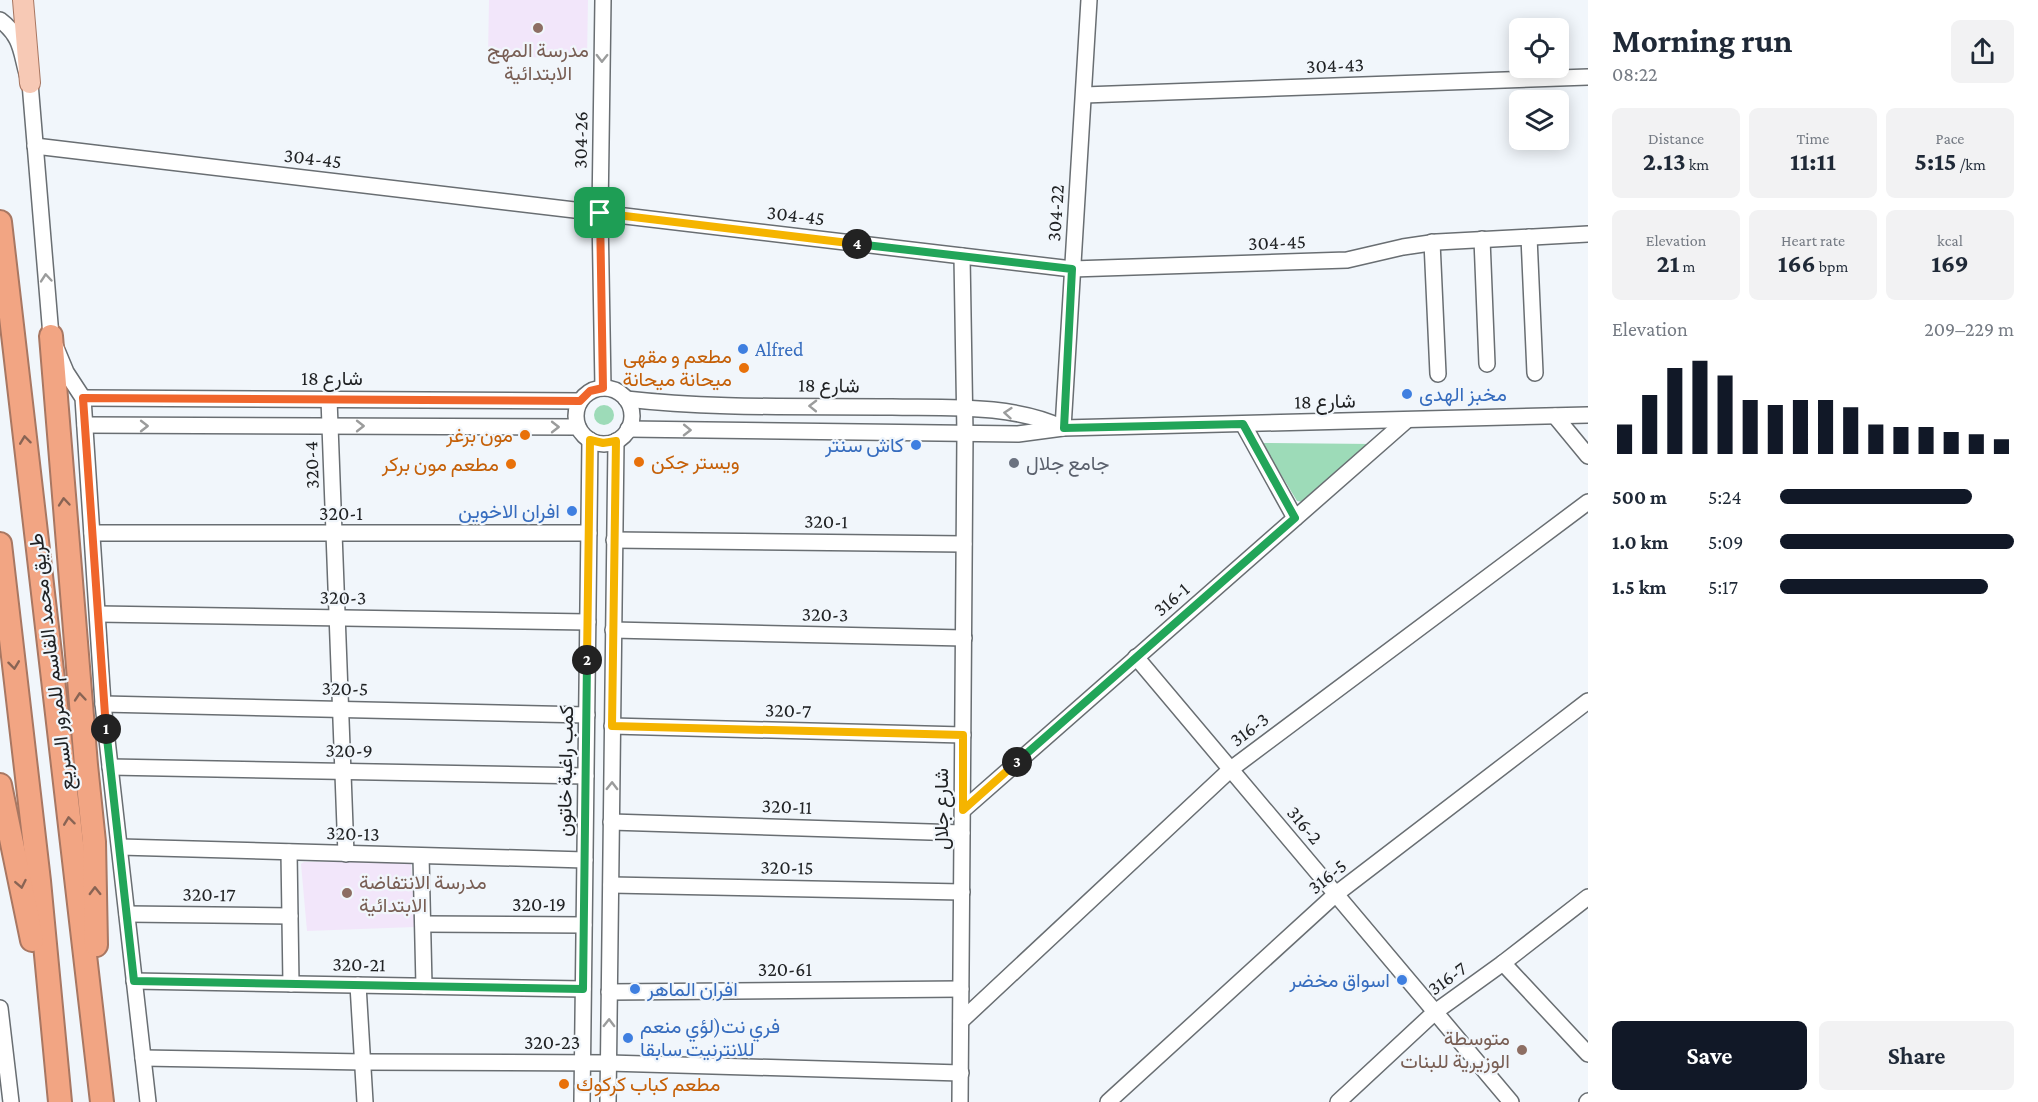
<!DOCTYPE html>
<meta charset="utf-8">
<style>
:root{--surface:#fff;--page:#f2f2f3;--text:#1f2937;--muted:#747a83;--accent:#111827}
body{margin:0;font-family:"Crimson Pro",Vazirmatn,serif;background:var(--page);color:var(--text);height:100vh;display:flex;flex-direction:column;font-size:22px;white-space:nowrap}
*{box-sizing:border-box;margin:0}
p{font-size:20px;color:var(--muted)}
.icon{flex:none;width:33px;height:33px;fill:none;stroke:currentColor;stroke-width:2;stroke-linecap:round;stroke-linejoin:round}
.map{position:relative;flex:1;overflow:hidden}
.sheet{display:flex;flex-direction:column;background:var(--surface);width:450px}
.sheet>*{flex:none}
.fabs{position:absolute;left:1509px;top:18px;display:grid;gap:12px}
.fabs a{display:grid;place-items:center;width:60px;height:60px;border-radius:9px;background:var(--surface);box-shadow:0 3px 15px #0003;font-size:30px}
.pin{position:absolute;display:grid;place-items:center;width:51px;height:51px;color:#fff;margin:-26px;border-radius:12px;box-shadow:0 3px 9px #0006}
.km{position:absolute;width:30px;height:30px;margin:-15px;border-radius:50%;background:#222;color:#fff;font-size:16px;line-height:30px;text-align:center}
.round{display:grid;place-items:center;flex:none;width:63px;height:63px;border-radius:9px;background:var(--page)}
.headline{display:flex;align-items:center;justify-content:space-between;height:102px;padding:0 24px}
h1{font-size:33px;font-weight:700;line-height:45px}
.metrics{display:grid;grid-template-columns:repeat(3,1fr);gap:9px;height:102px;padding:6px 24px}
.metrics div{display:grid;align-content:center;border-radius:9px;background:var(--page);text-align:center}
.metrics b{font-size:26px;font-weight:700}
.metrics small{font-size:16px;font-weight:400}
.metrics p{font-size:16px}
.chart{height:168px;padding:12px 24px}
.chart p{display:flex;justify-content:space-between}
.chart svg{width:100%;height:108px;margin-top:6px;stroke:var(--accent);stroke-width:6}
.action{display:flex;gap:12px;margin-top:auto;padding:12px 24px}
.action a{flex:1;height:69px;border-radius:9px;background:var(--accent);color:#fff;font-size:24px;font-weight:700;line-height:69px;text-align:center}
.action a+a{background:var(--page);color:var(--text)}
ul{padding:0 24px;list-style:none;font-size:20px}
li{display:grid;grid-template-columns:96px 72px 1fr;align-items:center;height:45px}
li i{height:15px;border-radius:8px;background:var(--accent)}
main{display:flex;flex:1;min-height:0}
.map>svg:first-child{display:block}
.education{fill:#f2e6fa}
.green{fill:#9ddbb8}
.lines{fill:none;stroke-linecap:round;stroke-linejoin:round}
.minor-casing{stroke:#696e72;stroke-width:18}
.major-casing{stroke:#a87762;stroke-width:22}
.highway-casing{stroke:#a87762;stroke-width:26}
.minor{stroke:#fff;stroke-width:15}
.major{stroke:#f7c9b5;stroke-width:20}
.highway{stroke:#f2a583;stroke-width:22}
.oneway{stroke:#9b9c9c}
.oneway2{stroke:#896454}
.split-1-casing{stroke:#fff;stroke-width:12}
.split-2-casing{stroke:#fff;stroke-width:12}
.split-3-casing{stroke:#fff;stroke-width:12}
.split-4-casing{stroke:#fff;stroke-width:12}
.split-5-casing{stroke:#fff;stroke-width:12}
.split-1{stroke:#f0652b;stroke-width:8}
.split-2{stroke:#22a559;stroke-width:8}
.split-3{stroke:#f5b400;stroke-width:8}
.split-4{stroke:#22a559;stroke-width:8}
.split-5{stroke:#f5b400;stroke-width:8}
.education-dot{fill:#8d6e63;stroke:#f1f6fb;stroke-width:2}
.shop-dot{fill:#3f7fe0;stroke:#f1f6fb;stroke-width:2}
.food-dot{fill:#e8710a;stroke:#f1f6fb;stroke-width:2}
.worship-dot{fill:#6b7280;stroke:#f1f6fb;stroke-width:2}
.labels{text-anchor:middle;stroke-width:4.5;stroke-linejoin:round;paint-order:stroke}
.education-label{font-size:20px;fill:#785e54;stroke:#f1f6fb}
.street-label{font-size:20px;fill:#202224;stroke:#f1f6fb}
.shop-label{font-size:20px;fill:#366cbe;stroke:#f1f6fb;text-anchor:start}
.food-label{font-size:20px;fill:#c56008;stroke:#f1f6fb;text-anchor:end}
.worship-label{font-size:20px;fill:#5b616d;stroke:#f1f6fb;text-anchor:start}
</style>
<main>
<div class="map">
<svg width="1588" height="1102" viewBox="0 0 1588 1102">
<rect width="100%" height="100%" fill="#f1f6fb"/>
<!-- education -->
<g class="education">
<path d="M489,0H588L587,59L488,56Z"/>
<path d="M408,861L411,864L415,927L307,931L301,864L304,862Z"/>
</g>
<!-- green -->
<g class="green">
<circle cx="604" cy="415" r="10"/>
<path d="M1262,443L1374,444L1308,503L1297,501Z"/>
</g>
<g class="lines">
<defs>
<g id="minor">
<path d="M603,0L600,213L603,388"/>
<path d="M0,20C25,39 20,56 30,83L51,336L66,372L83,398L103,704L148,1102"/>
<path d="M1084,95L1588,77"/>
<path d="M35,146L1072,269L1347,260L1403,247L1437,242L1588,234"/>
<path d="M1529,237L1535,373"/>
<path d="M1482,239L1487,364"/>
<path d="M1432,242L1438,374"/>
<circle cx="604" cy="416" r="28"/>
<path d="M83,398L580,401"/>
<path d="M329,399L346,854"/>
<path d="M626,399C714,409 804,406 892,407C946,408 1014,404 1063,428"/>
<path d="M1555,416L1588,456"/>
<path d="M1243,424L1295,518"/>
<path d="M85,425L578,427"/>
<path d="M1063,428L1089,0"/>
<path d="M628,429L1018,434L1063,428L1588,415"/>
<path d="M92,533H589"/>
<path d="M614,540L964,544"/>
<path d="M98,614L588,622"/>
<path d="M613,630L964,638"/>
<path d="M1136,657L1511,1102"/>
<path d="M103,704L587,715"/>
<path d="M612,726L963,735"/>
<path d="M110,767L586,776"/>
<path d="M963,810L1407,420"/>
<path d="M611,822L962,833"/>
<path d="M120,847L585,860"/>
<path d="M289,852L291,984"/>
<path d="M421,856L424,986"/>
<path d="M611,885L962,892"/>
<path d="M127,914L290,916"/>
<path d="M423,924L584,925"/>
<path d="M1503,963L1588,1054"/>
<path d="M134,981L583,989"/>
<path d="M358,985L365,1102"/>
<path d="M609,992L961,989"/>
<path d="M0,1008L11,1102"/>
<path d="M961,1021L1231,769L1588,502"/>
<path d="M143,1058L363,1062L609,1063L961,1073"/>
<path d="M582,1102L590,440"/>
<path d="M608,1102L616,441"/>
<path d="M960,1102L965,434L962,256"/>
<path d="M1108,1102L1336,894L1588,701"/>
<path d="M1338,1102L1435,1012L1503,963L1588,897"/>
<path d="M1587,1102L1588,1101"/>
</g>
<path id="major" d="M23,0L30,83"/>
<g id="highway">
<path d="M0,222L102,1102"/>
<path d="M51,336L86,765L94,842L96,945"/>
<path d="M0,544L39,881L60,1102"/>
<path d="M0,785L32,940"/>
</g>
</defs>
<!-- minor casing -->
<use href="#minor" class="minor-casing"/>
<!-- major casing -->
<use href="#major" class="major-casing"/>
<!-- highway casing -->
<use href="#highway" class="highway-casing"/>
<!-- minor -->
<use href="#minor" class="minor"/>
<!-- major -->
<use href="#major" class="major"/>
<!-- highway -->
<use href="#highway" class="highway"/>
</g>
<!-- one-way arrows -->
<defs><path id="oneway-chevron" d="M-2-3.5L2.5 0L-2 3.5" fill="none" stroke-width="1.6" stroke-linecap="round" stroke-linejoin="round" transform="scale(1.5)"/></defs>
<g class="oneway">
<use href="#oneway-chevron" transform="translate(602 58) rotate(91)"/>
<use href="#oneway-chevron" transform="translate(46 278) rotate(-95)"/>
<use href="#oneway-chevron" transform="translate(813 406) rotate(-179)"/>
<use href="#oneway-chevron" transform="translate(1008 413) rotate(-175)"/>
<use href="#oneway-chevron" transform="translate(144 426)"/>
<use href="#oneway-chevron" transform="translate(360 426)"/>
<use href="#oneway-chevron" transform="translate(555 427)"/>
<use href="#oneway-chevron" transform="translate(687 430) rotate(1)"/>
<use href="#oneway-chevron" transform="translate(612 786) rotate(-89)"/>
<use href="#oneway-chevron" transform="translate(609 1023) rotate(-89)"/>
</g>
<g class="oneway2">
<use href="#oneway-chevron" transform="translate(25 440) rotate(-97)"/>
<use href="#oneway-chevron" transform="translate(64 502) rotate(-95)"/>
<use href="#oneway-chevron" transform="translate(14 665) rotate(83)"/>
<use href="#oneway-chevron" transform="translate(80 697) rotate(-95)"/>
<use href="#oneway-chevron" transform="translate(69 821) rotate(-97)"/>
<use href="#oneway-chevron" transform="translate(21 884) rotate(79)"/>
<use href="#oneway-chevron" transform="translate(95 891) rotate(-91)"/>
</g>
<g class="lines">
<defs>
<path id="split-1" d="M106,729L83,398L580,401L590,391L603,388L600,213"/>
<path id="split-2" d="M106,729L134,981L583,989L587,660"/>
<path id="split-3" d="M587,660L590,440L603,443L616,441L612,726L963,735V810L1017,762"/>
<path id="split-4" d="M857,244L1072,269L1064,428L1243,424L1295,518L1017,762"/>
<path id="split-5" d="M600,213L857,244"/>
</defs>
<!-- split-1 casing -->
<use href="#split-1" class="split-1-casing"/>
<!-- split-2 casing -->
<use href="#split-2" class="split-2-casing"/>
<!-- split-3 casing -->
<use href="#split-3" class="split-3-casing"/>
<!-- split-4 casing -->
<use href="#split-4" class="split-4-casing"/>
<!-- split-5 casing -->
<use href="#split-5" class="split-5-casing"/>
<!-- split-1 -->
<use href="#split-1" class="split-1"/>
<!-- split-2 -->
<use href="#split-2" class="split-2"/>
<!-- split-3 -->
<use href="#split-3" class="split-3"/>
<!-- split-4 -->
<use href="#split-4" class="split-4"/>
<!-- split-5 -->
<use href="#split-5" class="split-5"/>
</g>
<!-- markers -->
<g class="education-dot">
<circle cx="538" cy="28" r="6"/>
<circle cx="347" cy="893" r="6"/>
<circle cx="1522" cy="1050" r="6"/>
</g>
<g class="shop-dot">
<circle cx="743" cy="349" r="6"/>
<circle cx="1407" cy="394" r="6"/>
<circle cx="916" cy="445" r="6"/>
<circle cx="572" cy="511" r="6"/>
<circle cx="1402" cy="980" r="6"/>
<circle cx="635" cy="989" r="6"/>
<circle cx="628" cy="1038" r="6"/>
</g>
<g class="food-dot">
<circle cx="744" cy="368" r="6"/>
<circle cx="525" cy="435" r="6"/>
<circle cx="639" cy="462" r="6"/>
<circle cx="511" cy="464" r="6"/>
<circle cx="564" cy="1084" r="6"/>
</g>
<circle class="worship-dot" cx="1014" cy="463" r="6"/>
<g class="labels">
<!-- education labels -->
<g class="education-label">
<text x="538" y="57">مدرسة المهج<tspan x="538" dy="23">الابتدائية</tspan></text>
<text x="359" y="889" text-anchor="start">مدرسة الانتفاضة<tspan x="359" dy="23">الابتدائية</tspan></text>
<text x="1510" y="1045" text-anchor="end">متوسطة<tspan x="1510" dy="23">الوزيرية للبنات</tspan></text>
</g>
<!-- street labels -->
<g class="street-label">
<text transform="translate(1335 65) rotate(-2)" y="7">304-43</text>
<text transform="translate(580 140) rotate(-89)" y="7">304-26</text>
<text transform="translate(313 158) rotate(7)" y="7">304-45</text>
<text transform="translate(1055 213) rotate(-86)" y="7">304-22</text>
<text transform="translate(796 215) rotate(7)" y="7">304-45</text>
<text transform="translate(1277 242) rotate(-2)" y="7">304-45</text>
<text x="332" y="385">شارع 18</text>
<text transform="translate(829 385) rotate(1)" y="7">شارع 18</text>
<text transform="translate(1325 401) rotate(-1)" y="7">شارع 18</text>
<text transform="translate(311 465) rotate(-92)" y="7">320-4</text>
<text x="341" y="520">320-1</text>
<text transform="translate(826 521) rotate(1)" y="7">320-1</text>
<text transform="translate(343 597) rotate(1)" y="7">320-3</text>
<text transform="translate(1171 599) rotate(-41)" y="7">316-1</text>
<text transform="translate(825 614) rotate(1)" y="7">320-3</text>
<text transform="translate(51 662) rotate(-97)" y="7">طريق محمد القاسم للمرور السريع</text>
<text transform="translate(345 688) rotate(1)" y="7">320-5</text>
<text transform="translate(788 710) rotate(2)" y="7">320-7</text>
<text transform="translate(1249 729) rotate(-37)" y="7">316-3</text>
<text transform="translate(349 750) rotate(1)" y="7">320-9</text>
<text transform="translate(565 771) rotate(-89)" y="7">كمب راغبة خاتون</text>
<text transform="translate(787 806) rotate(2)" y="7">320-11</text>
<text transform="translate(941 809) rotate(-90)" y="7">شارع جلال</text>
<text transform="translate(1305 825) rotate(50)" y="7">316-2</text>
<text transform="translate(353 833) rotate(2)" y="7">320-13</text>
<text transform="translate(787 867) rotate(1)" y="7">320-15</text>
<text transform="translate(1327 876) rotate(-39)" y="7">316-5</text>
<text transform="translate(209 894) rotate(1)" y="7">320-17</text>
<text x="539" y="911">320-19</text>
<text transform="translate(359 964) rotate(1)" y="7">320-21</text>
<text x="785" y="976">320-61</text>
<text transform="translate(1447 978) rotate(-36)" y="7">316-7</text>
<text x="552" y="1049">320-23</text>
</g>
<!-- shop labels -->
<g class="shop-label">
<text x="755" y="356">Alfred</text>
<text x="1419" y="401">مخبز الهدى</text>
<text x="904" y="452" text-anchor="end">كاش سنتر</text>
<text x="560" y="518" text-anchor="end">افران الاخوين</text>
<text x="1390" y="987" text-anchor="end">اسواق مخضر</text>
<text x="647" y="996">افران الماهر</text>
<text x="640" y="1033">فري نت(لؤي منعم<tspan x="640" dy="23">للانترنيت سابقا</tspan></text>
</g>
<!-- food labels -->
<g class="food-label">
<text x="732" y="363">مطعم و مقهى<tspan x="732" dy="23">ميحانة ميحانة</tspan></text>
<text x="513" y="442">مون برغر</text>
<text x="651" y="469" text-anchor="start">ويستر جكن</text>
<text x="499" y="471">مطعم مون بركر</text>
<text x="576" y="1091" text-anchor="start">مطعم كباب كركوك</text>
</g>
<!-- worship labels -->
<g class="worship-label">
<text x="1026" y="470">جامع جلال</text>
</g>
</g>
</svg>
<div class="fabs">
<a><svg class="icon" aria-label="locate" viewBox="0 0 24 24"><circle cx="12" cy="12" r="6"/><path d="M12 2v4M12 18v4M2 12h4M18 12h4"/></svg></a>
<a><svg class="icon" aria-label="layers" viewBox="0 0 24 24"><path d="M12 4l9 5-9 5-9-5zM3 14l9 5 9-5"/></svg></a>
</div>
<div class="pin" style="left:600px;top:213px;background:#1e9e55"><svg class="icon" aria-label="arrive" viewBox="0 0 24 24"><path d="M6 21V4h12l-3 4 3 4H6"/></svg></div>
<b class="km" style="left:106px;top:729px">1</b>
<b class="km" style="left:587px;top:660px">2</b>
<b class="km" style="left:1017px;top:762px">3</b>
<b class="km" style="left:857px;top:244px">4</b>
</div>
<section class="sheet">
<div class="headline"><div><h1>Morning run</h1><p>08:22</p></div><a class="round"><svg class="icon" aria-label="share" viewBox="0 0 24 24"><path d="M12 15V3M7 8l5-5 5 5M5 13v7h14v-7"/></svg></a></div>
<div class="metrics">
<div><p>Distance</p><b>2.13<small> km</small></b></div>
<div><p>Time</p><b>11:11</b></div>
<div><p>Pace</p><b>5:15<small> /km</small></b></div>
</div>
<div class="metrics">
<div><p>Elevation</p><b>21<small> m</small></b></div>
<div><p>Heart rate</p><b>166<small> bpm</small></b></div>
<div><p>kcal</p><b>169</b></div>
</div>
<div class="chart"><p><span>Elevation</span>209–229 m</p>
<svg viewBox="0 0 160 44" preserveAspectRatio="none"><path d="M5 44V32M15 44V20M25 44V9M35 44V6M45 44V12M55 44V22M65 44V24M75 44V22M85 44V22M95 44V25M105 44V32M115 44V33M125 44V33M135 44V35M145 44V36M155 44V38"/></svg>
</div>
<ul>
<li><b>500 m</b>5:24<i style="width:82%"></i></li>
<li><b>1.0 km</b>5:09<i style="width:100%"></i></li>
<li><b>1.5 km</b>5:17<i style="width:89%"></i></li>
</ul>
<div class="action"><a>Save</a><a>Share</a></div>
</section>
</main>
